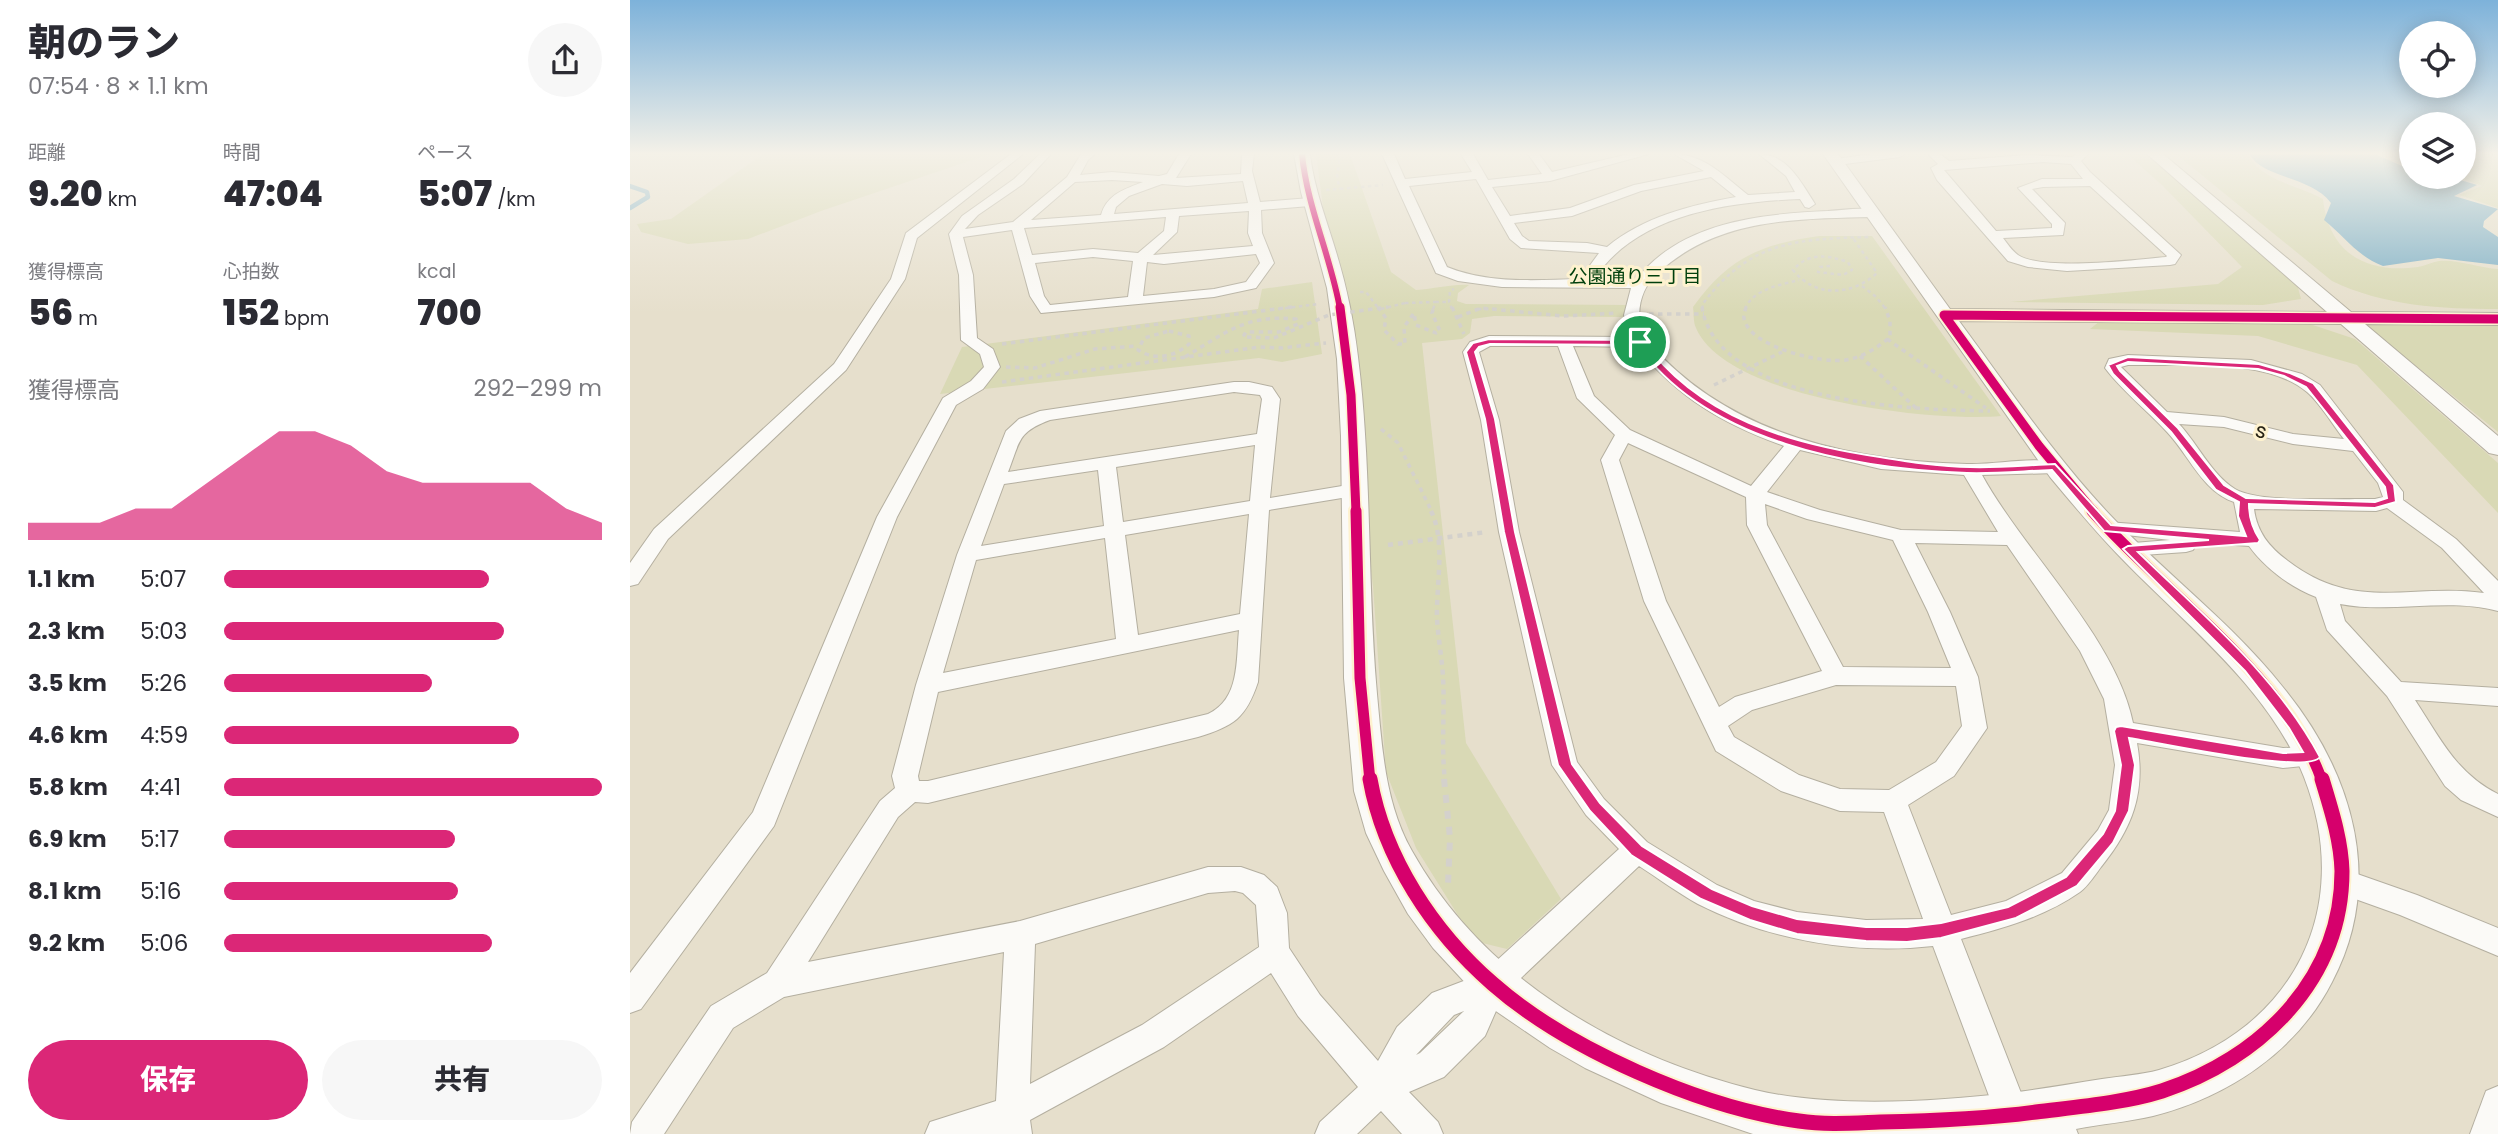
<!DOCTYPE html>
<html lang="ja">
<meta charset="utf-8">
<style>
:root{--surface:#fff;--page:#f7f7f7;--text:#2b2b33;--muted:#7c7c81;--accent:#db2777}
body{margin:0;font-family:Poppins,"Noto Sans JP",sans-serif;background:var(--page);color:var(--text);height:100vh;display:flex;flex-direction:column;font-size:26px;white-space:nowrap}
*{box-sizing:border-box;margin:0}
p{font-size:23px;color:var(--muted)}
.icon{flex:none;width:38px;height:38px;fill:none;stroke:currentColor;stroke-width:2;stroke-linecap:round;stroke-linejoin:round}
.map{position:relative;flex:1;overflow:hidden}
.side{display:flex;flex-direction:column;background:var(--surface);width:630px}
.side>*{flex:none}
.tools{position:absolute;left:1769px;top:21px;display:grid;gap:14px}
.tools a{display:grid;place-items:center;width:77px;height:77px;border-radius:50%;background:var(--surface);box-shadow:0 4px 18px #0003;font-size:35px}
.pin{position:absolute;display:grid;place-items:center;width:60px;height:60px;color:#fff;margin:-30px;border:4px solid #fff;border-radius:50%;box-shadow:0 2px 7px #0007}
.round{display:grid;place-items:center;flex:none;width:74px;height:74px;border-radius:37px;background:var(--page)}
.headline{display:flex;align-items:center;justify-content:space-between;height:119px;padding:0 28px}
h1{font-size:38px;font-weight:800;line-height:52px}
.stats{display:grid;grid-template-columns:repeat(3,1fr);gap:10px;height:119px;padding:7px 28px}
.stats div{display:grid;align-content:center}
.stats b{font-size:35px;font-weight:800}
.stats small{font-size:19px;font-weight:400}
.stats p{font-size:19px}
.chart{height:196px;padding:14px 28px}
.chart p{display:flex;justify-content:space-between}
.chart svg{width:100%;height:126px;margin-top:7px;fill:var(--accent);opacity:.7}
.primary-button{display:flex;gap:14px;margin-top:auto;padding:14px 28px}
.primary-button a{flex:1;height:80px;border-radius:42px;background:var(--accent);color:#fff;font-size:28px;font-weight:800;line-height:80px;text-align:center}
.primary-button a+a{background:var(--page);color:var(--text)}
ul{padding:0 28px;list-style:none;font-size:23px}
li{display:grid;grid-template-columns:112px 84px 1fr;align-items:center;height:52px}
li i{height:18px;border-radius:9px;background:var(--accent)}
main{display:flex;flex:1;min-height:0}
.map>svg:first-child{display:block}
.green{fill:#d9d9b5}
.water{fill:#7cafc6}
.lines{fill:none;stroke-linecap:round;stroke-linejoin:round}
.stream{stroke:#7cafc6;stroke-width:4.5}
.minor-casing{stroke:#b4afa0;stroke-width:2}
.tertiary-casing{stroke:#b4afa0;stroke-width:2}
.path-far3{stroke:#d4d1cc;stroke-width:2.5;stroke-dasharray:3.5 3.5;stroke-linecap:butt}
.path-far2{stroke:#d4d1cc;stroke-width:3.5;stroke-dasharray:4.5 4.5;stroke-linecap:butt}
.path-far1{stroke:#d4d1cc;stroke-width:4.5;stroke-dasharray:5 5;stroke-linecap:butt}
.path{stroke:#d4d1cc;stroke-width:6;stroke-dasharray:8 8;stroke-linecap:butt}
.minor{fill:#fbfaf7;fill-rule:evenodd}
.tertiary{fill:#fbfaf7;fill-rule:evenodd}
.path-bridge-far1{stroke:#d4d1cc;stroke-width:2.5;stroke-dasharray:3.5 3.5;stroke-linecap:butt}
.path-bridge{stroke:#d4d1cc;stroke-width:3.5;stroke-dasharray:4.5 4.5;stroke-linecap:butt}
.cycleway-far3-casing{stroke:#fef2cf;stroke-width:9}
.cycleway-far2-casing{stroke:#fef2cf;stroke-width:12}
.cycleway-far1-casing{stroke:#fef2cf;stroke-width:16}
.cycleway-casing{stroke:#fef2cf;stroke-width:19}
.cycleway-far3{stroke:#d6006c;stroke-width:6}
.cycleway-far2{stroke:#d6006c;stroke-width:9}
.cycleway-far1{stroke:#d6006c;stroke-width:11}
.cycleway{stroke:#d6006c;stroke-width:15}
.route{fill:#db2777;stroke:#fff;stroke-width:2;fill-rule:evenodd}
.labels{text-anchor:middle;stroke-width:6;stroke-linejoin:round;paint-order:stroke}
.far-neighbourhood-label{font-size:19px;fill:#01400d;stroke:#fef2cf}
.street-label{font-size:21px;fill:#262215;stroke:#fef2cf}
</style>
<main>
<section class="side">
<div class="headline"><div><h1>朝のラン</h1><p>07:54 · 8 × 1.1 km</p></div><a class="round"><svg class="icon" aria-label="share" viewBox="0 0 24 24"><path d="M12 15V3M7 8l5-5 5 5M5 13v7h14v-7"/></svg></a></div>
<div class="stats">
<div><p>距離</p><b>9.20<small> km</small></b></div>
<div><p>時間</p><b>47:04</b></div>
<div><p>ペース</p><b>5:07<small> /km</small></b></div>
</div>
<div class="stats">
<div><p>獲得標高</p><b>56<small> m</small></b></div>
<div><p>心拍数</p><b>152<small> bpm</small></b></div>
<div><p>kcal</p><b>700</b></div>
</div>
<div class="chart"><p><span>獲得標高</span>292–299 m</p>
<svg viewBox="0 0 160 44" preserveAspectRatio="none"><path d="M0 44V38L10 38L20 38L30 33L40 33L50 24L60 15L70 6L80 6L90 11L100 20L110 24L120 24L130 24L140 24L150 33L160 38V44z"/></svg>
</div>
<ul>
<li><b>1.1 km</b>5:07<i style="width:70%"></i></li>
<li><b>2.3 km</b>5:03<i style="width:74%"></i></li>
<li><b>3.5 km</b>5:26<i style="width:55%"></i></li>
<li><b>4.6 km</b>4:59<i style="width:78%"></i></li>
<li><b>5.8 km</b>4:41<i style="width:100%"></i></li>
<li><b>6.9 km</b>5:17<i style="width:61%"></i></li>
<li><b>8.1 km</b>5:16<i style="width:62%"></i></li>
<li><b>9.2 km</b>5:06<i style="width:71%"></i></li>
</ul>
<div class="primary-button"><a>保存</a><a>共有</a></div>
</section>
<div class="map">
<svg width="1868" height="1134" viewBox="0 0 1868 1134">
<rect width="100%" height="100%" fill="#e6dfcc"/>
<!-- green -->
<g class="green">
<path d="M133,154H360L191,211L118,239L58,244L11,232L7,224L41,219Z"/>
<path d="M686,154H720L761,272L786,290C805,289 821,284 839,285L828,293L827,301L836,304L998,305V317L864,316L842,319L840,333L832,339L792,343L836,743L931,899L877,949L844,941L786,848L756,772L743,586Z"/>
<path d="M1497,154H1517L1667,284L1671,299L1633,305L1380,302L1588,284L1612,267L1532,185Z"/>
<path d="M1546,154H1619C1628,180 1671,186 1693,199C1699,254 1737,274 1788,267C1795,266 1802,262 1809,261C1827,259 1849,268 1868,269V309C1811,309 1754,306 1702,281Z"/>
<path d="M1834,154H1868V208L1829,195L1852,186L1831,178L1816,180L1806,177H1834Z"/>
<path d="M1189,236H1242L1371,416C1303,422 1096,399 1066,328C1063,322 1064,313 1063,307C1098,258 1131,244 1189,236Z"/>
<path d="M682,282L692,354L652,362L629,358L310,394L332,347L628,309L632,289Z"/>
<path d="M1470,321H1671L1725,339L1868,463V513L1727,365L1628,336L1460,329Z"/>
<path d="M1733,323L1868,326V432Z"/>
</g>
<!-- water -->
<path class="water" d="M1619,154H1745L1781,170L1782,177L1827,179L1847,185L1824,196L1868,209L1854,221L1853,227L1868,237V265L1808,258L1753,266C1728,257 1713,235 1694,220L1701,203C1681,176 1634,179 1619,154Z"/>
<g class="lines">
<!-- stream -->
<path class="stream" d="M0,186L17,192L18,197L0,208"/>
<defs>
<g id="minor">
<path d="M381,154H393L287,238L275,279L216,370L38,539L8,584L0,586V563L24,529L204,364L261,279L276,233Z"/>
<path d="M410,154H421L393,184L348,215L335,229L383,222L437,177L451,154H465L458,160L450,175L482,172L529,176L537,174L549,154H561L546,178L611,174L612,154H624L622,171L630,202L680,198L686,202L680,206L631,210L632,233L644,263L626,288L584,297L411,313L400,296L382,230L333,237L343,275L347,338L363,349L370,367L353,389L326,405L267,517L144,826L11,1009L0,1013V973L123,812L247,517L313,398L341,381L354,367L350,354L331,340L329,275L319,234L332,216L384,179ZM482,180L513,182C495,189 477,194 471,215L401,220L445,182ZM613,181L618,203L484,214L486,207L499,196L532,184L557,186ZM619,211L618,233L623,246L523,255L547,232L549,216ZM536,217L534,231L508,253L463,249L402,255L394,228ZM626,254L630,263L616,282L584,289L513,296L517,262L534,264ZM463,257L503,261L498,297L420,305L414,296L405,263Z"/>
<path d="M752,154H764L775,179L842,172L831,154H843L858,180L912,174L898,154H909L922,172L999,154H1019L920,181L862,187L880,216L940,208L1004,185L1074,171L1044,154C1074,154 1095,177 1118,195L1165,192L1156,176L1129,154C1157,154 1171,182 1185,204L1179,208L1175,207L1170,199C1099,202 1007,214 965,278L1006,280C1050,222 1130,214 1198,211C1213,210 1231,207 1246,210L1248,213L1242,217C1166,219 1087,218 1028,273C1008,290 1002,323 1020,344C1099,435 1221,461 1337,464C1367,465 1402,456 1432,463L1434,467L1425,473L1352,475C1395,553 1486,638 1503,723L1653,748L1683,747L1692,750L1696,757L1692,764L1653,768L1507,743C1516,793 1502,829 1471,867C1465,875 1458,886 1450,892C1414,917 1372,929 1331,939L1400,1116L1395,1128L1383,1133L1371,1128L1303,946C1224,955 1139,940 1068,904C1048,893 1028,878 1009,866L873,995L855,1036L814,1077L779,1092L808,1122L813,1134H772L751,1111L727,1134H685L690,1122L728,1087L668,1016L641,973L534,1047L400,1120L402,1134H295L300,1122L366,1101L374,952L154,997L103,1028L34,1134H0L2,1122L81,1006L137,973L250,801L265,788L262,776L286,685L327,555L376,431L389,419L410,411L604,382H619L642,387L650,399L640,498L724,484L734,490L724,496L639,510L628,682C616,718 604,726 568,737L298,803L285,802L268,817L178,962L390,921L578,867H611L634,875L647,887L657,913L659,948L690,995L748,1061L767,1027L802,993L852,974L989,849L956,815L922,765L869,532L851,420L833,352L840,342L859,336L1000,337L994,315L1001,288L872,287L828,281L806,273ZM1081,177L1106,197C1061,205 1013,217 977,247L957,243L899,241L892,236L884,223L942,216L1011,191ZM846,179L880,239L891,248L969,253L950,279C906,280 858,284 817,267L779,186ZM860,346H928L947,398L985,435L971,460L1014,601L1086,751L1151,791L1210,811L1254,812L1293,919L1236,920L1167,912L1124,901L1087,885L1017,842L974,799L947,762L889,532L869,420L849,352ZM943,346L1006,347C1050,398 1090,423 1154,446L1121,486L1000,430L964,396ZM604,392L630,395L632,399L627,434L378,472C390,442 387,432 420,420ZM998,443L1116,497L1117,525L1192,671L1105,697L1089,707L1036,601L989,460ZM625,445L620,501L493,522L486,467ZM1170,450L1251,469L1334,475L1368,532L1271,530L1190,510L1137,492ZM468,470L474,526L351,546L374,484ZM1135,504L1177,519L1263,540L1298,612L1321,668L1213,667L1137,525ZM619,514L610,614L508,635L495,535ZM475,538L486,639L313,673L346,560ZM1285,543L1377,545L1450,651L1474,699L1485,765L1479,810L1468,830L1432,873L1376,901L1321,915L1278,805L1324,776L1357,728L1348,677L1320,612ZM609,630C606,661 610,699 578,714L298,781H289L288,776L308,692ZM1206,685L1326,686L1332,726L1306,762L1259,790L1210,789L1169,775L1104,737L1098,726L1122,710ZM605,891L613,893L626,905L629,947L512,1025L400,1084L405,944L578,893ZM834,1011L790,1053L786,1055L824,1015Z"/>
<path d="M1241,154H1275L1270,157L1207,165L1201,162L1207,159Z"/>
<path d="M1298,154H1310L1319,161L1397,155L1442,157L1446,154H1458L1451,161L1460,172L1551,255L1545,264L1540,265L1437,271L1398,267L1378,261L1307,180L1301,168L1308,164ZM1413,162L1441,164L1453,179H1412L1388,188L1422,224V228L1366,231L1314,170ZM1460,186L1537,256L1536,257C1505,260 1412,271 1388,255C1382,251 1377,243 1373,238L1433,235L1435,223L1402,189L1413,187Z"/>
<path d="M1498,355L1621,360L1672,374L1690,385L1773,492V500L1826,539L1868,581V611C1817,597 1762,614 1710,604L1715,621L1771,682L1868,688V706L1785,700C1810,738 1826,773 1868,794V817L1831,800L1815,786L1757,696L1697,630L1686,597C1660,587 1635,568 1619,546L1564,542L1566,545L1563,550L1556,552L1498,556L1491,554L1488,549L1491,544L1540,540L1470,532L1467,528L1470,524L1477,522L1610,532L1604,502C1572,491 1559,455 1537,432C1517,410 1492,391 1475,368L1479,359ZM1498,365C1549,366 1636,357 1677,392C1691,404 1702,424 1714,439L1663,434L1594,417L1537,412L1491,367ZM1549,424L1594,427L1663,444L1723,451L1748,483L1753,497L1745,499C1713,498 1630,504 1605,489C1581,474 1568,444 1549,424ZM1757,508L1812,548L1854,593C1779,583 1726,613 1658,561C1639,547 1627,532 1624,509L1746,511Z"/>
<path d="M1713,869L1787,895L1868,928V956L1770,915L1703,891L1699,882L1703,873Z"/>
<path d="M1868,1086V1134H1840L1856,1091Z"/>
</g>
<path id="tertiary" d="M664,154H680C684,189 697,221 707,255C717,288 724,323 728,357C742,469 737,582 747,694C752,747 755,804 782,851C853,978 987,1056 1125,1090C1201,1108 1302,1102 1380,1093C1411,1089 1441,1084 1472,1079C1491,1076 1511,1075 1529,1070C1664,1030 1725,908 1674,777C1640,691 1560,628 1497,564C1470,537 1445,507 1420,477L1193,154H1208L1320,309L1697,312L1517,154H1533L1721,312L1868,313V325L1735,324L1868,436V455L1859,453L1711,324L1329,321C1378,387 1424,456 1481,516C1536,574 1602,623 1652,686C1722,771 1756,880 1702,982C1667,1051 1598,1097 1523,1116C1498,1122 1471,1124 1446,1129L1448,1134H1123L1031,1103L955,1068L920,1048L854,1003L803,948L778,914L754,871L736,833L724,791L714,678L711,436L707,359L697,288L671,192Z"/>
</defs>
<!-- minor casing -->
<use href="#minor" class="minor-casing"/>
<!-- tertiary casing -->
<use href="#tertiary" class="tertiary-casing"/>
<!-- path-far3 -->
<g class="path-far3">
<path d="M708,154L710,157L707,178L710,189"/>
<path d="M696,190L753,185"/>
<path d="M1200,266L1190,267L1188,272L1213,275L1222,270L1218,262C1197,255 1179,252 1163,270C1185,298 1222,296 1247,273L1223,238"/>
<path d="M1232,286L1245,296L1256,309"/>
<path d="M730,292H736L749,309"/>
<path d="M775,303L806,302"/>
<path d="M648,309L689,304"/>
<path d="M803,309L806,302H819"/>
<path d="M822,309L819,302L820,291L824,289"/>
<path d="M848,309H863"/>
<path d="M1073,309L1072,305C1119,241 1166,239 1240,237"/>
<path d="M1115,309C1123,289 1150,285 1169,280"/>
</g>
<!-- path-far2 -->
<g class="path-far2">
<path d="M748,307L756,318L754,330L768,344H775L774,327L784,313L786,325L806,333L810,331L802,313L804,307"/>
<path d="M822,307L834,334"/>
<path d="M1072,307C1087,404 1286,410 1360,411"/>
<path d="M1116,307C1115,311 1113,315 1114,318C1118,347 1193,364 1216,360C1233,357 1247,348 1260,337V321L1255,307"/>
<path d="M1019,314H1074"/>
<path d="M828,317L851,308L933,316L986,313"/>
<path d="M539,331L559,336V344C544,357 525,361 508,350L514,338Z"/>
<path d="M1257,339L1356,408"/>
<path d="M372,344L662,307"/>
<path d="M1230,356L1288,410"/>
<path d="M555,357C595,333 616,314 666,319L668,324L649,332H616L614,335L617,337"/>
<path d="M376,367L405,368L465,349L507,346"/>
<path d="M372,382L630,347L652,348L696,343"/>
<path d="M1084,385L1152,352"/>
<path d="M751,429L768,443L802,512"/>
</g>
<!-- path-far1 -->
<g class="path-far1">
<path d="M801,511C816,541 806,585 807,618C808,638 812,658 813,677C815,712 811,746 815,781"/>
<path d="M758,545L857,532"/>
</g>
<!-- path -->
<path class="path" d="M814,779L820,838L818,885"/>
<!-- minor -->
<use href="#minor" class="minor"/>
<!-- tertiary -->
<use href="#tertiary" class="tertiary"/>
<!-- path-bridge-far1 -->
<path class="path-bridge-far1" d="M751,309L775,303"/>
<!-- path-bridge -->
<path class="path-bridge" d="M617,337L644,338L699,315L758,307"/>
<defs>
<path id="cycleway-far3" d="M672,154C677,207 701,257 710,309"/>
<g id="cycleway-far2">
<path d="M710,307L721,395L726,512"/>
<path d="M1464,512L1409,446L1314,315L1868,319"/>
</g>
<g id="cycleway-far1">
<path d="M726,511L730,678L740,781"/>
<path d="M1462,511C1535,594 1655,674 1692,781"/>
</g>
<path id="cycleway" d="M740,779C754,858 803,932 863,984C937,1049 1072,1108 1169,1121C1196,1125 1223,1123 1250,1122C1303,1121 1354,1119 1406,1112C1446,1107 1494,1103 1532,1091C1630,1059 1712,980 1712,871C1711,839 1701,809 1692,779"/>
</defs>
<!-- cycleway-far3 casing -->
<use href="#cycleway-far3" class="cycleway-far3-casing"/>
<!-- cycleway-far2 casing -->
<use href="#cycleway-far2" class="cycleway-far2-casing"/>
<!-- cycleway-far1 casing -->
<use href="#cycleway-far1" class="cycleway-far1-casing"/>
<!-- cycleway casing -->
<use href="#cycleway" class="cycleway-casing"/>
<!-- cycleway-far3 -->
<use href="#cycleway-far3" class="cycleway-far3"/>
<!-- cycleway-far2 -->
<use href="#cycleway-far2" class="cycleway-far2"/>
<!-- cycleway-far1 -->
<use href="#cycleway-far1" class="cycleway-far1"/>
<!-- cycleway -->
<use href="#cycleway" class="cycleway"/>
</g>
<!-- sky -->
<linearGradient id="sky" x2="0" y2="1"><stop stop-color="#7db2da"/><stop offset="0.49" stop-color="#f4f1e8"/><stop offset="1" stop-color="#f4f1e8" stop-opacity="0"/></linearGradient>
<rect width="1868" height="313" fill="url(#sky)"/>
<!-- route -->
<path class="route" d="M859,339L1013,340C1068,418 1161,444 1250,457C1280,462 1310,467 1340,467C1368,468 1397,465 1425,464L1481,525L1616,536L1608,516L1609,502L1586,490L1541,432L1483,374L1478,365L1498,357L1629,364L1660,373L1683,383L1764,485L1766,502L1745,508L1619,504C1619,518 1622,528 1630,540L1628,543L1508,552C1573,615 1646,675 1690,757C1677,775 1526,742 1499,738L1505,765L1499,811L1483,843L1447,886L1386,918L1311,938L1277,942L1236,941L1167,934L1120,920L1071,899L1001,855L960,811L928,765L874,532L855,419L836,352L843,343ZM860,344L1008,345C1075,442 1225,469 1337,473C1365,474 1394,471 1422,470L1474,531L1579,540L1498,546L1493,549L1615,671L1659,728L1673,752L1653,753L1491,726L1486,727L1484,731L1491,765L1485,811L1473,834L1436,877L1378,907L1311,923L1277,927H1236L1167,919L1122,906L1082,889L1012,846L970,803L942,764L885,532L865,419L845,352L849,347ZM1498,362L1628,369L1654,376L1676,387L1755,487L1757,498L1745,502L1616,498L1594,485L1548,428L1490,371L1487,366Z"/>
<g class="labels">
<!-- far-neighbourhood labels -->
<g class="far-neighbourhood-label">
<text x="1005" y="283">公園通り三丁目</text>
</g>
<!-- street labels -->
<g class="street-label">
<text transform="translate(1631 431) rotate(15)" y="7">s</text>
</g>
</g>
</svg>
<div class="tools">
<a><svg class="icon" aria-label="locate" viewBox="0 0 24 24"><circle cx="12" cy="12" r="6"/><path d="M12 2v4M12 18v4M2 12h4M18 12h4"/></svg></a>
<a><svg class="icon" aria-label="layers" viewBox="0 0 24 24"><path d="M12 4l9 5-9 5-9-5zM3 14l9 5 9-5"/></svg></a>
</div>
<div class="pin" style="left:1010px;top:342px;background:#1e9e55"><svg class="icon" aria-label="arrive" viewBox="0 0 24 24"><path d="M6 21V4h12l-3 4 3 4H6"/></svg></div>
</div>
</main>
